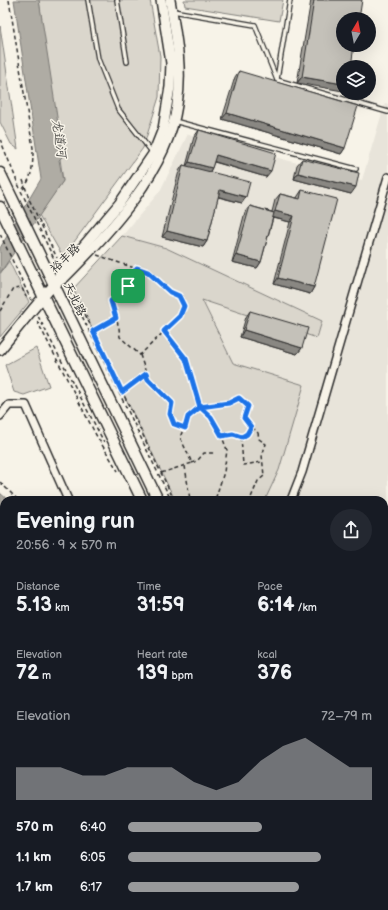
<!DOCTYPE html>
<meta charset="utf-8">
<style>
:root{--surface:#171b24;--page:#242831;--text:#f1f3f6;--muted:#9ea1a6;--accent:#98999b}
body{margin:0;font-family:"Balsamiq Sans","LXGW WenKai TC",sans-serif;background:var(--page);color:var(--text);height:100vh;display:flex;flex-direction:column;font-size:15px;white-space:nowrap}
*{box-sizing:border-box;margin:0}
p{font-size:13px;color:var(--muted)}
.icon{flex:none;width:22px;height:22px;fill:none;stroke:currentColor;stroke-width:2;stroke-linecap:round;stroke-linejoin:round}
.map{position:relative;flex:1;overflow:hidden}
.sheet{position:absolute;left:0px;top:496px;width:388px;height:414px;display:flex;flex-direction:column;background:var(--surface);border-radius:12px 12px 0 0;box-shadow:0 4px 16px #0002}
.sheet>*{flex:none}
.needle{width:26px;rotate:10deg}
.tools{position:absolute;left:336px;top:12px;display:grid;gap:8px}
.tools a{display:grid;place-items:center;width:40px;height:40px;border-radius:50%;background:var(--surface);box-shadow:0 4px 16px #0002;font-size:20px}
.pin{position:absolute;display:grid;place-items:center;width:34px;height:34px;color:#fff;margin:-17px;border-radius:8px;box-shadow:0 2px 6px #0006}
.round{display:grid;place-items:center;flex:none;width:42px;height:42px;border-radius:21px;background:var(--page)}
.summary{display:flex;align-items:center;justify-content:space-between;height:68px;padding:0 16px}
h1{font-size:22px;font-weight:700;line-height:30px}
.figures{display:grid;grid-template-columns:repeat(3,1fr);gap:6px;height:68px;padding:4px 16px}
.figures div{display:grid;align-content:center}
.figures b{font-size:20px;font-weight:700}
.figures small{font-size:11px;font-weight:400}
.figures p{font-size:11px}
.chart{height:112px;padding:8px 16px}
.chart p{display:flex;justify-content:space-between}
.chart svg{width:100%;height:72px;margin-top:4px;fill:var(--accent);opacity:.7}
ul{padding:0 16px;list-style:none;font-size:13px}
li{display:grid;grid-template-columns:64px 48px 1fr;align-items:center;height:30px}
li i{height:10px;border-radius:5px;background:var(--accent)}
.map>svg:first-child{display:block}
.built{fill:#e8e4da}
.green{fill:#dad6cc;stroke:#82807c}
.water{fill:#afaca4;stroke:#7a7874}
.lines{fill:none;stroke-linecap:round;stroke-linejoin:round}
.lane-casing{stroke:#2b2b2b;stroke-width:6}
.street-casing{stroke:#2b2b2b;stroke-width:10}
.secondary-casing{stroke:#2b2b2b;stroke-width:12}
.primary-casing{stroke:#2b2b2b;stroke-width:13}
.path{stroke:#2b2b2b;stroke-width:1.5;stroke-dasharray:4 3;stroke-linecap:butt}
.lane{stroke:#f7f3e8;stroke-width:3.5}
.street{stroke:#f7f3e8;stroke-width:7}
.secondary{stroke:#f7f3e8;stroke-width:9}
.primary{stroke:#f7f3e8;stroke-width:10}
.wall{fill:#a9a69f;stroke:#2b2b2b}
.shaded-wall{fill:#898782;stroke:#2b2b2b}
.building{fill:#c4c1b9;stroke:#2b2b2b}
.route-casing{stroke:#fff;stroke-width:8}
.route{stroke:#1a73e8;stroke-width:5}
.labels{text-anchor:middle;stroke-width:3;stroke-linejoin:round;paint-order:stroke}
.street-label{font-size:12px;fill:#2b2b2b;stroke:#f7f3e8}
.water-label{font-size:13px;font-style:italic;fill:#53524f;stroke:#f7f3e8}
</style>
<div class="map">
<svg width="388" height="910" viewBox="0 0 388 910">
<rect width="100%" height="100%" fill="#f7f3e8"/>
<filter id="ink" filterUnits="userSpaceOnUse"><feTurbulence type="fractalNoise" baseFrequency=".025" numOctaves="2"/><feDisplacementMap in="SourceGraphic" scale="8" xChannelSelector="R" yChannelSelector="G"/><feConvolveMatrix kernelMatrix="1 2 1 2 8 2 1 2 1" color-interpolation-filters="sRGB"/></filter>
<g filter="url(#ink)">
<!-- built -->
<g class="built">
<path d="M385,103L388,104V755L384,752V500H265L279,470L303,385L233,363L202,299L317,338L322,321L166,248L122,236L160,191L188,134L362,180Z"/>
<path d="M388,869V910H365L367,906H384V876Z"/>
</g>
<!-- green -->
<g class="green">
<path d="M39,0H150L160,56L159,97L143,148L63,257L39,215L63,181Z"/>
<path d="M184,0H283L279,21L185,6Z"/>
<path d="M0,26L18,149L11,144L0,122Z"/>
<path d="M122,236L166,248L322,321L317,338L202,300L233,363L304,385L279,470L265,500H175L73,289Z"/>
<path d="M9,261L29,302L0,337V274Z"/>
<path d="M36,348L49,386L24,395L14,392L5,365Z"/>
<path d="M384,655L388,656V749L384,747Z"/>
</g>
<!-- water -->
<g class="water">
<path d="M14,0H39L63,156L59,160L63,181L0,273V248L41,179Z"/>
<path d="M0,493L8,500H4V544L0,541Z"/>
</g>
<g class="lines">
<defs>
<g id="lane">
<path d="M88,0L98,59L118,109L152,152"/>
<path d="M117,0L127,62"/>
<path d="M173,11L255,25L277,80L388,112"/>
<path d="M277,79L290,0"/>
<path d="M174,121L356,169"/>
<path d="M384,898L388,892"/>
<path d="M377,910L379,906"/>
</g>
<g id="street">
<path d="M0,416L9,405H26L68,500"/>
<path d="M291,500L302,472L388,177"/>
<path d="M0,622L4,629"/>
<path d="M0,721L4,728"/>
<path d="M0,864L4,871"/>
<path d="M23,906L26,910"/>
<path d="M102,906L104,910"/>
<path d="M193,906L200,910"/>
<path d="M247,906L251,910"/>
<path d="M278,910L281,906"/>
<path d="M304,910L311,906"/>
</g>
<g id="secondary">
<path d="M59,275L119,204L153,154L163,129L170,87L171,63L161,0"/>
<path d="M0,350C17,329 34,307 52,287C56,283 60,281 64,278C109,233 168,170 177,105C183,69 176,35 170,0"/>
</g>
<g id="primary">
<path d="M0,173L158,500"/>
<path d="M0,207L142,500"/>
<path d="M384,776L388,778"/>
<path d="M384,791L388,793"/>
</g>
</defs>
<!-- lane casing -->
<use href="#lane" class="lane-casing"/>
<!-- street casing -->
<use href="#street" class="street-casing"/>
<!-- secondary casing -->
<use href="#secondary" class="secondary-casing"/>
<!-- primary casing -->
<use href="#primary" class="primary-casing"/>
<!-- path -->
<g class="path">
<path d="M9,0L33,148C33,162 33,180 21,191"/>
<path d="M0,139L21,191L57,265"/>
<path d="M23,180L29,199L57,258"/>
<path d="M0,234L31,300"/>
<path d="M97,255L137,269"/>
<path d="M137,269L148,272L171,292L179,296L184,306L180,316L140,355L120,337L119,328L111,301C128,292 127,282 137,269Z"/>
<path d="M67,285L171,500"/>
<path d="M73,289L174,500"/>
<path d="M0,311L13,289L22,288L26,297"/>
<path d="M38,316L104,442"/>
<path d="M37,321L96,435L118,471"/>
<path d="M93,331L116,319"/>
<path d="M165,332L186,359L199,407L211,417L220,431L227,450L224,472L215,500"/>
<path d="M140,355L148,379L172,403L170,413L174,424L184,428"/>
<path d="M123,392L146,374"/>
<path d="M222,436L233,434L241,437L247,434L251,427"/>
<path d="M241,437L243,465L262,462"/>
<path d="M192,463L198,460L204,453H214"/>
<path d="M185,466L190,500"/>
<path d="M161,473L192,463L180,437C183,431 185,421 189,416C201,402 223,406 239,398L248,406L244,418L258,433L259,439L266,444L262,455L264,476L258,481L250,500"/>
<path d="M0,482L18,500"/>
<path d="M384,760L388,763"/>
<path d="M384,802L388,805"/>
</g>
<!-- lane -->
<use href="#lane" class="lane"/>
<!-- street -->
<use href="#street" class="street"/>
<!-- secondary -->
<use href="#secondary" class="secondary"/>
<!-- primary -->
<use href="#primary" class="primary"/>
</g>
<!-- wall -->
<g class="wall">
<path d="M311,0H362L297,83Z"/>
<path d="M239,71L345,148L341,154L222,119L235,77Z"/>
<path d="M199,130L266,177L214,162L210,172L242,203L218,197L207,241L203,247L162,237L179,171L183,165L186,166L194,137Z"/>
<path d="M302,159L351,194L294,179L297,165Z"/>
<path d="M302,190L314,287L310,294L274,284L290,222L273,218L261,262L257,268L232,262L245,212L250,206L272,212L275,200L280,194L297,198L298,196Z"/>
<path d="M250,311L302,348L297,354L240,337L246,317Z"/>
<path d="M0,810L4,812V852L0,844Z"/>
</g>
<!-- shaded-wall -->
<g class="shaded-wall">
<path d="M302,77L343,84V91L297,83Z"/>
<path d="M227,113L345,148L341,154L222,119Z"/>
<path d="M216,155L271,171L266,177L212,161Z"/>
<path d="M189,162L212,168L208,174L185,168Z"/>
<path d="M298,173L356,187L351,194L294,179Z"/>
<path d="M220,190L246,197L242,203L216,196Z"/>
<path d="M275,211L294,216L290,222L271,217Z"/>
<path d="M167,231L207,241L203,247L162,237Z"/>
<path d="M236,255L261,262L257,268L232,262Z"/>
<path d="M278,278L314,287L310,294L274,284Z"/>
<path d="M244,330L302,348L297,354L240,337Z"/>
<path d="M4,888L3,891L0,893V891Z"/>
</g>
<!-- building -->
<g class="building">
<path d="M314,0H362L359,19H343V45H354L351,67H343V84L302,77Z"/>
<path d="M239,71L358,106L345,148L227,113Z"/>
<path d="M199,130L276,153L271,171L216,155L212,168L189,162Z"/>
<path d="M302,159L359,173L356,187L298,173Z"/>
<path d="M183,165L250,182L246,197L220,190L207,241L167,231Z"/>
<path d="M302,190L337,199L314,287L278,278L294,216L275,211L280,194L300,199Z"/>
<path d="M250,206L274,213L261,262L236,255Z"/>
<path d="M250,311L308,328L302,348L244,330Z"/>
<path d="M3,809L4,812V844L0,837V810Z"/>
<path d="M0,880L4,886V888L0,891Z"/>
<path d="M4,891V906H19L22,910H6V909L4,910H2L0,908V894Z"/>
<path d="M388,900V910H384L382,909Z"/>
<path d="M37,906H53L56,910H37L35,907Z"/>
</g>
</g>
<g class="lines" filter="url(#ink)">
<defs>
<path id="route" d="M128,286L118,297L111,301L116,318L93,331L122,392L146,374L148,379L172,403L170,414L174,424L185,428L188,417L200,407L211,417L222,436L233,434L242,437L247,434L251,427L244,418L248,406L239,398L229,403L200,407L186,359L164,331L180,316L184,306L179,296L170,292L148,272L137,268L132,275L128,286"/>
</defs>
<!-- route casing -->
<use href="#route" class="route-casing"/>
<!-- route -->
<use href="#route" class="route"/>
</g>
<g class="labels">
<!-- street labels -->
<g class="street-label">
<text transform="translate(65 258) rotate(-44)" y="4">裕丰路</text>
<text transform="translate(75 299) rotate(64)" y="4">天北路</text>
</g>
<!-- water labels -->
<g class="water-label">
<text transform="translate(60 138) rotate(82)" y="5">龙道河</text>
</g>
</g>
</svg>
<div class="tools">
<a><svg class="needle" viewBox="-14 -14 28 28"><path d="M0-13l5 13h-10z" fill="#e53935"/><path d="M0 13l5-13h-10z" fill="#9ea1a6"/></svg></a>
<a><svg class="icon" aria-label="layers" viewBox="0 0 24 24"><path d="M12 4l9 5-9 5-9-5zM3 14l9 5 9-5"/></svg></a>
</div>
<div class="pin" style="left:128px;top:286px;background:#1e9e55"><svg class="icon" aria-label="arrive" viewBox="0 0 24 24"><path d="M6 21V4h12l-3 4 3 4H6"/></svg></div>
<section class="sheet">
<div class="summary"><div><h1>Evening run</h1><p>20:56 · 9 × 570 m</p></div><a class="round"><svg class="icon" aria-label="share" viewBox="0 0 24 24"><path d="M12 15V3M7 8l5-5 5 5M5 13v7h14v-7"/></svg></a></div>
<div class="figures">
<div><p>Distance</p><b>5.13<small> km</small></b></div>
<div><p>Time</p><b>31:59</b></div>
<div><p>Pace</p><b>6:14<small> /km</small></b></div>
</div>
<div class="figures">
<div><p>Elevation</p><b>72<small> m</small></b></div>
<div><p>Heart rate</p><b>139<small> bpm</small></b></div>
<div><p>kcal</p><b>376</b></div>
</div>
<div class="chart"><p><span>Elevation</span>72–79 m</p>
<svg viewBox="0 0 160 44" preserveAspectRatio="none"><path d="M0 44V24L10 24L20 24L30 29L40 29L50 24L60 24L70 24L80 33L90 38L100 33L110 20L120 11L130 6L140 15L150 24L160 24V44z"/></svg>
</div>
<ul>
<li><b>570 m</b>6:40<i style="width:55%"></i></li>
<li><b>1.1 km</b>6:05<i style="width:79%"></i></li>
<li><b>1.7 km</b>6:17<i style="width:70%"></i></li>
</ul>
</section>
</div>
